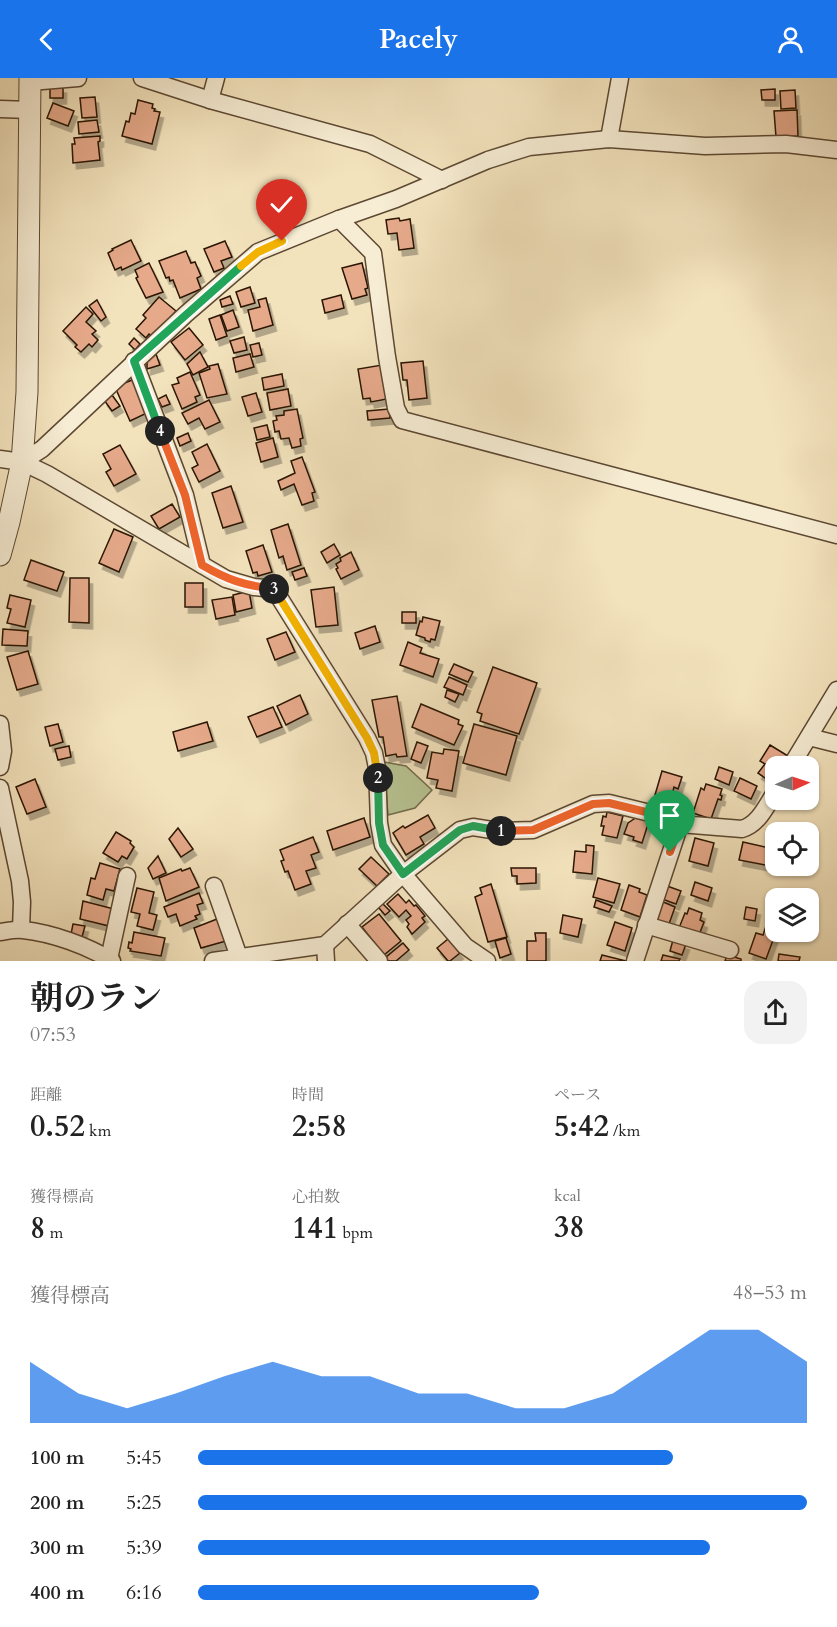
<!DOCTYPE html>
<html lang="ja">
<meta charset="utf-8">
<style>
:root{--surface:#fff;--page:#f2f2f2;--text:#222;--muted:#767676;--accent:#1a73e8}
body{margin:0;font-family:Cardo,"Noto Serif JP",serif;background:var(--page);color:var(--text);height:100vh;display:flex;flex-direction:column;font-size:22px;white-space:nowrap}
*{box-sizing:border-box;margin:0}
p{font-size:20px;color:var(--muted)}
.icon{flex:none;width:33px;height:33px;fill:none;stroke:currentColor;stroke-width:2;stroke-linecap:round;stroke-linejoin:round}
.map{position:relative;height:883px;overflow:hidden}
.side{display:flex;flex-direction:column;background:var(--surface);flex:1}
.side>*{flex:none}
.needle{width:39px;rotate:87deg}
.tools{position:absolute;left:765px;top:678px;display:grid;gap:12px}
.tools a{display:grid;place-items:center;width:54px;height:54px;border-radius:12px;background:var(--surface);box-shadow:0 2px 4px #0004;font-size:30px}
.pin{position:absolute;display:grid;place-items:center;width:51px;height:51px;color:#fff;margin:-62px -26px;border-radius:50% 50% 50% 0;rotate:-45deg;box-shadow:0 0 6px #0007}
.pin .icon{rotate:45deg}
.km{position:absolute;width:30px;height:30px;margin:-15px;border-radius:50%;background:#222;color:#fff;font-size:16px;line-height:30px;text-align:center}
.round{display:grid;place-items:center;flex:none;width:63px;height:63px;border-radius:18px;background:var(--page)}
.summary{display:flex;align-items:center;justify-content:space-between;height:102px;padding:0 30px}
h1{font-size:33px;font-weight:700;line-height:45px}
.figures{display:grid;grid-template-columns:repeat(3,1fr);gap:9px;height:102px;padding:6px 30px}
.figures div{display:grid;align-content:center}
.figures b{font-size:30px;font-weight:700}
.figures small{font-size:16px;font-weight:400}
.figures p{font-size:16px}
.chart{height:168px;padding:12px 30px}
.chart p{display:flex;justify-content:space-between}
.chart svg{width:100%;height:108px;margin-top:6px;fill:var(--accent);opacity:.7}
ul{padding:0 30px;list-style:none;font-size:20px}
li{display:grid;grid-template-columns:96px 72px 1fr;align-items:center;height:45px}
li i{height:15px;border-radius:8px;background:var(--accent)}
header{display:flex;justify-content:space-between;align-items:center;height:78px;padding:0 30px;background:var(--accent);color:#fff;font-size:27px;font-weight:700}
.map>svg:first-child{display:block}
.green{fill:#b8c493;stroke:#716c4c;stroke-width:1.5}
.building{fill:#e6aa8b;stroke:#2a1404;stroke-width:1.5;filter:url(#shadow)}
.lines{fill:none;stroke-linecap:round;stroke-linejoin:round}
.minor-casing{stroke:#5c4832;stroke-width:19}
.tertiary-casing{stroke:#5c4832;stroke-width:23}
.minor{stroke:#f7edd4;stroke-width:16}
.tertiary{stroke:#f7edd4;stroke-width:21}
.split-1-casing{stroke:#fff;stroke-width:12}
.split-2-casing{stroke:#fff;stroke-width:12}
.split-3-casing{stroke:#fff;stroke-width:12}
.split-4-casing{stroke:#fff;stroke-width:12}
.split-5-casing{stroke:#fff;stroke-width:12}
.split-6-casing{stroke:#fff;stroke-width:12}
.split-1{stroke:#f0652b;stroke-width:8}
.split-2{stroke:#22a559;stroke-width:8}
.split-3{stroke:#f5b400;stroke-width:8}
.split-4{stroke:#f0652b;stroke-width:8}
.split-5{stroke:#22a559;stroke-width:8}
.split-6{stroke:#f5b400;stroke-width:8}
</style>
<header><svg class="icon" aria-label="back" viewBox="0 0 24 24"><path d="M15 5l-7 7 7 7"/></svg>Pacely<svg class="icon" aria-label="person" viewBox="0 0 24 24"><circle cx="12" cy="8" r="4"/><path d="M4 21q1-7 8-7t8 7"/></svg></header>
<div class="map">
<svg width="837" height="883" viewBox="0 0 837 883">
<defs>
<filter id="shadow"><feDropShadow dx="3.5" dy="6" stdDeviation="0" flood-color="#0004"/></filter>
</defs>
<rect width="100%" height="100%" fill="#f3e3bd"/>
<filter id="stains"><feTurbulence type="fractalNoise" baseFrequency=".00333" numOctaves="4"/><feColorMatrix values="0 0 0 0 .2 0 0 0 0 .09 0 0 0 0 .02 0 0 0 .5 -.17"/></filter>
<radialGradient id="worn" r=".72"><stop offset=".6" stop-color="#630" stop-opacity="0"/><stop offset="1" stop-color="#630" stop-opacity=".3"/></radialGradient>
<!-- green -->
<path class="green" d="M384,684L406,688L432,712L415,730L388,737Z"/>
<!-- building -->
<g class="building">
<rect x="50" y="9" width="13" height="11"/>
<path d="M775,11V22H762L761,12Z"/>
<path d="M795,12L796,30L781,31L780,13Z"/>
<path d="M95,19L97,39L82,40L80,20Z"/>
<path d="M138,22L153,26L152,30L155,31L154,33L160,34L152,66L122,58L126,43L129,44L131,35L135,36Z"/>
<path d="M53,25L74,33L68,48L47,40Z"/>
<path d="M797,32L798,58L776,59L774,33Z"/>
<path d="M97,42L99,54L79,56L78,44Z"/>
<path d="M100,58V63L98,64L100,82L73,85L72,66H75L74,60Z"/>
<path d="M399,140L400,143L410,141L414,170L399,172L397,155L388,156L386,142Z"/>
<path d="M131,162L141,183L122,192L121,189L115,192L108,175L113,172L112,171Z"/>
<path d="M225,163L232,179L221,183L224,190L214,194L204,171Z"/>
<path d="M186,173L191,185L195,184L201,198L197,200L201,211L180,220L173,202L170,203L169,199L166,200L159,183Z"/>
<path d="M149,185L163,214L146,220L136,200L138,199L135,192Z"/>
<path d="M362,185L368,210L365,211L367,217L352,221L342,190Z"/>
<path d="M250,209L255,225L241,229L236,214Z"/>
<path d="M341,217L344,230L325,235L322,222Z"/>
<path d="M230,218L233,226L222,229L220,222Z"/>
<path d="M159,219L176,233L153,259L149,256L146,260L136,251L146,240L143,237Z"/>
<path d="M266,220L273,247L253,253L248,232L260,229L258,222Z"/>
<path d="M97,222L106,239L101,243L89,228Z"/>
<path d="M86,229L93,236L86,244L96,253L92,256L98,262L92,269L89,266L81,274L75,269L77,267L63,253Z"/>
<path d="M233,232L239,249L227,253L221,237Z"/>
<path d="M220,237L227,258L216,262L209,241Z"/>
<path d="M189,250L203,267L185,282L171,264Z"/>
<path d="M244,259L247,272L234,275L230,263Z"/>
<path d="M134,260L140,266L135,272L129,266Z"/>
<path d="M259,265L262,277L253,279L250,267Z"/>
<path d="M200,274L208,289L193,297L187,286Z"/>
<path d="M156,276L160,287L147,291V284Z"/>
<path d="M250,276L254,289L236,294L233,280Z"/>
<path d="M423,283L427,320L409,322L407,302H403L401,285Z"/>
<path d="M218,286L227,316L207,320L199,295L210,291L209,288Z"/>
<path d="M382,287L387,321L371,324L370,320L363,321L358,291Z"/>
<path d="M190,294L200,317L195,319L197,324L182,331L172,307L179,305L177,300Z"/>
<path d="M282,296L284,308L264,312L262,300Z"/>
<path d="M132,302L147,335L130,343L115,309Z"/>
<path d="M288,311L291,328L270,332L267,315Z"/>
<path d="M256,315L262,334L248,338L242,319Z"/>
<path d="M112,317L120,328L112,333L104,322Z"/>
<path d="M166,317L170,326L162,329L158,321Z"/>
<path d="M209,322L220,344L205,351L199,340L188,346L182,335Z"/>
<path d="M297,331L303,360L300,361L301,368L292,370L289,360L281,361L279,353L275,354L273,343L277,342L276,338L284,337V333Z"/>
<path d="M389,331L390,340L368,342L367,333Z"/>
<path d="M267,347L270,359L257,362L254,350Z"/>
<path d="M188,355L191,363L180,368L177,360Z"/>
<path d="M273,360L278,379L261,384L256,365Z"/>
<path d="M207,366L220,393L199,404L192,390L198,387L192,374Z"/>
<path d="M120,367L136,396L114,408L106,394L111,391L103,376Z"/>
<path d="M302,379L315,414L312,415L314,423L302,427L294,406L281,412L278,403L295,395L291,383Z"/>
<path d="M231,408L243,444L223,450L212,415Z"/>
<path d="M172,426L180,439L159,451L151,438Z"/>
<path d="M288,446L301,487L287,492L283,478L279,480L271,452Z"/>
<path d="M114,451L133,459L119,494L99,485Z"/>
<path d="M334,466L340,477L327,485L321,474Z"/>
<path d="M263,467L272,494L258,498L257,494L253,495L246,473Z"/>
<path d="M351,474L359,492L341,501L336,491L338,490L336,486L341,483L340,480Z"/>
<path d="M31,482L64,494L57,513L24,502Z"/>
<path d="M304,490L307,498L295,502L292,494Z"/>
<path d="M70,500H89V545L69,544Z"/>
<rect x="185" y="505" width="18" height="24"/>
<path d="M334,509L338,547L316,549L311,512Z"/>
<path d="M249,513L252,530L236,534L233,517Z"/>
<path d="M10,517L31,522L25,549L7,545L11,531L7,530Z"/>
<path d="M232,519L235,537L216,541L212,522Z"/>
<rect x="402" y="534" width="14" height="11"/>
<path d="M423,539L440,543L435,562L431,561L430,564L425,562V560L416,557L420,543L422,544Z"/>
<path d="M375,548L380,564L360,571L355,555Z"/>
<path d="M3,551L28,553L27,568L2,567Z"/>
<path d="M286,554L295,574L275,582L267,561Z"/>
<path d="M408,564L422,570L420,575L439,581L433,599L400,587Z"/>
<path d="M28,573L38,606L17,612L7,579Z"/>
<path d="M454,586L473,594L468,604L449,596Z"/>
<path d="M493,589L537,605L519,656L480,643L482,636L477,634Z"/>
<path d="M449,599L467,607L463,617L444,609Z"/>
<path d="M447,612L459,616L455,624L445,619Z"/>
<path d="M300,617L308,636L286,647L277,628Z"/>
<path d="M397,618L407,678L397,679L396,676L386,678L383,659H379L372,622Z"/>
<path d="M421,626L459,642L458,646L463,648L454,667L412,649Z"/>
<path d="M273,629L282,649L257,659L248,639Z"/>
<path d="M207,644L213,663L178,673L173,654Z"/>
<path d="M58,646L63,664L50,668L45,649Z"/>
<path d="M474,646L517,658L506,697L463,685Z"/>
<path d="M417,664L428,668L421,685L411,681Z"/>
<path d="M770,667L788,678L781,688H776V698L773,702L767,697L765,700L758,695L765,686L760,683Z"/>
<path d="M69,668L71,679L58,682L55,671Z"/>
<path d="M444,671L459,673L452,713L436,710L438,702L427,700L432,674L443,676Z"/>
<path d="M719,689L733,694L729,707L715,701Z"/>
<path d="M662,693L682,699L678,711L674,709L671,721L655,717Z"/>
<path d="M740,700L757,708L751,721L734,713Z"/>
<path d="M35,701L46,729L27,736L16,709Z"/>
<path d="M706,706L722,711L720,717L722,718L721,722L718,721L711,741L693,735L701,710L704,712Z"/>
<path d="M607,734L623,738L617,760L602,757L604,748H601L603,738L606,739Z"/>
<path d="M428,737L435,750L420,759L424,766L406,777L393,755L403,748L405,750Z"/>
<path d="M637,739L649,743L642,765L633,762L634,759L624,756L628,745Z"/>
<path d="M364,740L370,759L333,772L327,753Z"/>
<path d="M178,750L193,771L181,779L169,761Z"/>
<path d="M116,754L131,763L130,765L134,769L127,781L122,778L118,784L103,775Z"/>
<path d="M313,759L319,774L311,777L316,790L306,793L311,806L295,812L288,793L285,794L281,783L284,782L280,772Z"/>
<path d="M695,760L714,765L708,788L689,783Z"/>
<path d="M743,764L774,771L770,788L739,782Z"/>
<path d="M586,767L594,768L592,796L573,794L575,773L586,774Z"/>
<path d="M158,778L166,795L153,801L148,790Z"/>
<path d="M371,779L389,796L377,808L359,791Z"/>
<path d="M100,785L120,791L114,813L106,811L103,822L87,817L91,800L95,801Z"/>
<path d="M190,790L199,809L166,823L159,800L181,791L182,793Z"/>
<path d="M511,790H536V805L517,806V798H512Z"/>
<path d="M598,800L620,806L614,825L593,819Z"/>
<path d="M695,804L712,810L708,823L691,817Z"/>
<path d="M491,806L507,859L488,864L475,819L482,816L480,810Z"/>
<path d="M629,807L640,811L639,814L647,817L640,839L621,832Z"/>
<path d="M667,808L681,813L676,826L662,821Z"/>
<path d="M137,810L154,814L149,835L157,837L153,852L137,848L140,836L131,834Z"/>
<path d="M199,815L203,825L197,827L200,836L195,838L197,841L180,848L176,836L168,839L164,829Z"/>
<path d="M398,816L406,825L409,822L414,828L416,827L425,838L422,840L425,844L412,856L407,849L409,846L406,842L411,838L406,832L399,839L387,826Z"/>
<path d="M596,822L612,828L609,834L594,829Z"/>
<path d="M83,823L114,831L109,848L80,841Z"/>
<path d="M661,823L675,829L669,846L654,841Z"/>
<path d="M382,825L390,833L385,837L378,829Z"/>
<path d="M746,829L757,831L755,843L744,841Z"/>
<path d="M689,830L702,835L700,842L704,844L699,857L679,850L685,835L687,836Z"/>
<path d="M379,836L401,863L384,877L362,849Z"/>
<path d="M563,837L582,841L578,859L560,855Z"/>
<path d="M217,841L226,863L201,870L194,850Z"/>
<path d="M615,844L632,850L625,873L607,867Z"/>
<path d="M73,846L85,848L82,859L71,856Z"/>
<path d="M766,848L776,854L766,881L749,875L756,855L763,857Z"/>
<path d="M134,854L165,860L161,878L130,873L131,871L128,870L129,864L132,865Z"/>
<path d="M535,855H546V883H527V863H536Z"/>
<path d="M506,860L511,876L500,880L495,863Z"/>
<path d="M448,861L460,875L450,883H448L437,870Z"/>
<path d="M673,862L686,866L682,877L670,873Z"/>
<path d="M403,865L409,872L396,883H387L385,880Z"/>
<path d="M779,876L800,879L799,883H778Z"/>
<path d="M602,877L626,883H600Z"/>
<path d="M663,877L680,881L679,883H661Z"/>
<path d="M727,877L741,881V883H725Z"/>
</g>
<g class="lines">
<defs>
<g id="minor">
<path d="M142,0L210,22L370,66L442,102"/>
<path d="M30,4L78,0"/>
<path d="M210,22L216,0"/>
<path d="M0,31L30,32"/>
<path d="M609,61L620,0"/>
<path d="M339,141L373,175L387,279L396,330L402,342L837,457"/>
<path d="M134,283L185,417L202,487"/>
<path d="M0,381L22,384L47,396L226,501L254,509L274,511L367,660L374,675L377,690L379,745L383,767L403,796L465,868L487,883"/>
<path d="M22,384L42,371L186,236L258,174L339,141L396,121L488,82L529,69L609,61L705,68L786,66L837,72"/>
<path d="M0,646L3,673L0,689"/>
<path d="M809,659L837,666"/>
<path d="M791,688L837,612"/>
<path d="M0,710L20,803L22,824L21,851"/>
<path d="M214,808L239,879"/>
<path d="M347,846L379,883"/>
<path d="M646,847L730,872"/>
<path d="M0,854C7,853 16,851 23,852C52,855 88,868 112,883"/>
<path d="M325,867L326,883"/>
<path d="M109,881L127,798"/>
<path d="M213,883L325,867L403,796L460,752L473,749L498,753L533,752L593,726L609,725L650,735L680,746L742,751C759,746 766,728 776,713"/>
<path d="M635,883L680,746"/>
</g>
<path id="tertiary" d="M0,477L9,444L22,384L27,314L30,0"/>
</defs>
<!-- minor casing -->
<use href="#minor" class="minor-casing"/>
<!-- tertiary casing -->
<use href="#tertiary" class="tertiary-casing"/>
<!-- minor -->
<use href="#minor" class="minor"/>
<!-- tertiary -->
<use href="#tertiary" class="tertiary"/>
</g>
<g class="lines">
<defs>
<path id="split-1" d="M501,753L533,752L593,726L609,725L650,735L680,746L670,774"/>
<path id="split-2" d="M378,700L379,745L383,767L403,796L460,752L473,748L501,753"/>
<path id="split-3" d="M274,511L367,660L374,675L378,700"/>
<path id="split-4" d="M160,353L185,417L202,487C228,502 243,507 274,511"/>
<path id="split-5" d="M160,353L134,283L241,188"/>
<path id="split-6" d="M241,188L258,174L282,163"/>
</defs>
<!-- split-1 casing -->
<use href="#split-1" class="split-1-casing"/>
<!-- split-2 casing -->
<use href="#split-2" class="split-2-casing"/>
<!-- split-3 casing -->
<use href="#split-3" class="split-3-casing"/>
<!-- split-4 casing -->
<use href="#split-4" class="split-4-casing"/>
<!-- split-5 casing -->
<use href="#split-5" class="split-5-casing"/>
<!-- split-6 casing -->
<use href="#split-6" class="split-6-casing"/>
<!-- split-1 -->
<use href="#split-1" class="split-1"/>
<!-- split-2 -->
<use href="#split-2" class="split-2"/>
<!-- split-3 -->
<use href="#split-3" class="split-3"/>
<!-- split-4 -->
<use href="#split-4" class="split-4"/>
<!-- split-5 -->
<use href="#split-5" class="split-5"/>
<!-- split-6 -->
<use href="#split-6" class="split-6"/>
</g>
<rect width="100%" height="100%" filter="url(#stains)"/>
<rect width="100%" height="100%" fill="url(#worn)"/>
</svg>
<div class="tools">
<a><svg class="needle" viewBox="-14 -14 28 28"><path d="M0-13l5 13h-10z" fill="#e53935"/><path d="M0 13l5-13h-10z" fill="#767676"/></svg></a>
<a><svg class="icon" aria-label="locate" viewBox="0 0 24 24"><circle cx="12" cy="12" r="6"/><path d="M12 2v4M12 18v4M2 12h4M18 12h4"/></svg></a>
<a><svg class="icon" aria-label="layers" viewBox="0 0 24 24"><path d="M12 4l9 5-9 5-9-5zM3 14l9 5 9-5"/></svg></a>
</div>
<div class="pin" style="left:670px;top:774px;background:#1e9e55"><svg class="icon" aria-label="arrive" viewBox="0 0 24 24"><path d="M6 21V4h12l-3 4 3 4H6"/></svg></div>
<div class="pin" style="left:282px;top:163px;background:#d93025"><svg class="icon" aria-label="check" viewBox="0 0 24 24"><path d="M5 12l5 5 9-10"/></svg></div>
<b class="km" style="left:501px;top:753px">1</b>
<b class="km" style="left:378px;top:700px">2</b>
<b class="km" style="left:274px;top:511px">3</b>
<b class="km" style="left:160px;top:353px">4</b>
</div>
<section class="side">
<div class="summary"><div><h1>朝のラン</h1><p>07:53</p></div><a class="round"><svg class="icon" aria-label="share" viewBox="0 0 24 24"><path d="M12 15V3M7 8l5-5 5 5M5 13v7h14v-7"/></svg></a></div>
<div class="figures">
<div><p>距離</p><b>0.52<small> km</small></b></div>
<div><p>時間</p><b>2:58</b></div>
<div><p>ペース</p><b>5:42<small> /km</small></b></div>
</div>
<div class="figures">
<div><p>獲得標高</p><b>8<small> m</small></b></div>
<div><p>心拍数</p><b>141<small> bpm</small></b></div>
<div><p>kcal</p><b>38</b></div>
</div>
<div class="chart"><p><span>獲得標高</span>48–53 m</p>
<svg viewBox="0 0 160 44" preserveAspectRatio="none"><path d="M0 44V19L10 32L20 38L30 32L40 25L50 19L60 25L70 25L80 32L90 32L100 38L110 38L120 32L130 19L140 6L150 6L160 19V44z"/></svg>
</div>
<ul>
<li><b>100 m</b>5:45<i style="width:78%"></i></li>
<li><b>200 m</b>5:25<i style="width:100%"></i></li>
<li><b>300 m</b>5:39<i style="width:84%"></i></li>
<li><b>400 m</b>6:16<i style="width:56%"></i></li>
</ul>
</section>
